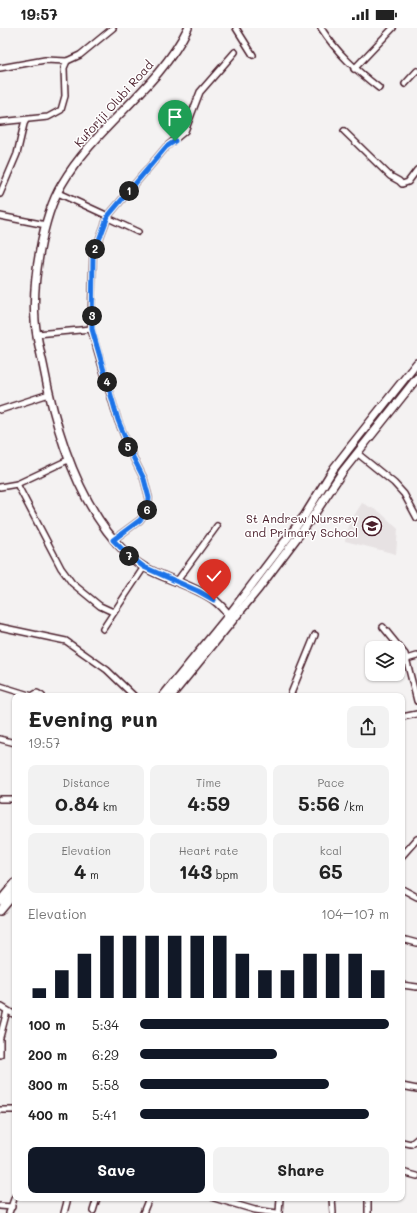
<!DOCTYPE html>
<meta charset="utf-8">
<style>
:root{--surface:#fff;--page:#f2f2f2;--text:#222;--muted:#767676;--accent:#111827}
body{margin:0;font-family:Mali,sans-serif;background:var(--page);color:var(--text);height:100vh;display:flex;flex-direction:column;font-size:15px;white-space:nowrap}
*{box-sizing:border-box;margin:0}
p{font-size:13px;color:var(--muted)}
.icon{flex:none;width:22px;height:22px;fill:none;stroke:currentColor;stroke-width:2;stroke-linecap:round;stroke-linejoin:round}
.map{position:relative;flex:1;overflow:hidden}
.side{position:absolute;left:12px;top:665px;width:393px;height:508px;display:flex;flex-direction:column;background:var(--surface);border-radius:8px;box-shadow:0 1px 3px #0004}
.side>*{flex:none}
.tools{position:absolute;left:365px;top:613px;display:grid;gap:8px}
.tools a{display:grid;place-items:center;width:40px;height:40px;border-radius:8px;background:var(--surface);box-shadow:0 1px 3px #0004;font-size:20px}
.pin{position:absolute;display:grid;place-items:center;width:34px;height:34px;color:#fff;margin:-41px -17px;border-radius:50% 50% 50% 0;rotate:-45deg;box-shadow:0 0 4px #0007}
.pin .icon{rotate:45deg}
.km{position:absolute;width:20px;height:20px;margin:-10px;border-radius:50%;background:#222;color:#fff;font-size:11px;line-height:20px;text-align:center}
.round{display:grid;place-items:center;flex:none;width:42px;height:42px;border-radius:8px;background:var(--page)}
.headline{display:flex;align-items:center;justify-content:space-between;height:68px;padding:0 16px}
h1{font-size:22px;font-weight:700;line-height:30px}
.metrics{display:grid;grid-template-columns:repeat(3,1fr);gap:6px;height:68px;padding:4px 16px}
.metrics div{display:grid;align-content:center;border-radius:8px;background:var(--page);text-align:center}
.metrics b{font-size:20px;font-weight:700}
.metrics small{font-size:11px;font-weight:400}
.metrics p{font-size:11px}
.chart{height:112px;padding:8px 16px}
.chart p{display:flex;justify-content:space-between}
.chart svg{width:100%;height:72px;margin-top:4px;stroke:var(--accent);stroke-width:6}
.action{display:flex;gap:8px;margin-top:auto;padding:8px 16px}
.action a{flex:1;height:46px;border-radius:8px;background:var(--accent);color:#fff;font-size:16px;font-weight:700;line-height:46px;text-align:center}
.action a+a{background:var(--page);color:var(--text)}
ul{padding:0 16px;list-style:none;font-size:13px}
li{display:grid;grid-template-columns:64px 48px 1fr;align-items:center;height:30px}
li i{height:10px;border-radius:5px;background:var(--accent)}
.status{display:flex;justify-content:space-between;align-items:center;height:28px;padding:0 20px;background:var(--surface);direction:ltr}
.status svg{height:11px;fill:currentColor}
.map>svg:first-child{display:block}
.built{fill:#e7e2e3}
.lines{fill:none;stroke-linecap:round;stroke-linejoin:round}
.street-casing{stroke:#4a1f2b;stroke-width:8}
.secondary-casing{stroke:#4a1f2b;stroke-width:10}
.street{stroke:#fff;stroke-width:5}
.secondary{stroke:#fff;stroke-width:7}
.route-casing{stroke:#fff;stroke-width:8}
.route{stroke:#1a73e8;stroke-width:5}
.labels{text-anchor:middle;stroke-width:3;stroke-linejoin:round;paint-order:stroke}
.street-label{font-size:12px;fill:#4a1f2b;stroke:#fff}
.poi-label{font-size:12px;fill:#4a1f2b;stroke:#fff;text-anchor:end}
</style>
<div class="status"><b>19:57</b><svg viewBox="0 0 49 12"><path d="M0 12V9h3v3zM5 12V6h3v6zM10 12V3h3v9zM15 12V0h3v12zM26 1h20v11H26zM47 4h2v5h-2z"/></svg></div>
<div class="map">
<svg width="417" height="1185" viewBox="0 0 417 1185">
<rect width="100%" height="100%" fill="#f4f2f2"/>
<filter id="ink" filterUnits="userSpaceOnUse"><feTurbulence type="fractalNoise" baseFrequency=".025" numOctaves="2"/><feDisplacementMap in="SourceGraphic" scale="8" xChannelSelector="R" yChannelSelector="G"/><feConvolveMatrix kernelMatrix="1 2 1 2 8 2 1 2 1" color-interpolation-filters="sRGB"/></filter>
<g filter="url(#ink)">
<!-- built -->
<path class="built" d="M362,475L380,484L398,501L396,526L345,513L350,494Z"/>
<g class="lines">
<defs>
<g id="street">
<path d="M236,0L253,27"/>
<path d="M321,0C337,25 356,42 379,60"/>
<path d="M0,40L45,32L67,33L80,27L113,0"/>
<path d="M354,41L393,0"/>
<path d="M405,56L417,43"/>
<path d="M0,94L48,89L61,82L65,68L64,40L67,33"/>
<path d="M344,103L390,148L399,153L402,156L408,154L417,142"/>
<path d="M58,165L108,188"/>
<path d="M0,166L17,126L24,96L26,92"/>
<path d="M0,188L46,197"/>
<path d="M108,190L138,204"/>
<path d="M37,306L91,301"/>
<path d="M0,382L49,366"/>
<path d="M357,425L394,455L404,466L417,490"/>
<path d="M17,456L61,540L72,555L100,578L113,584"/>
<path d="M0,459L17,456L68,432"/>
<path d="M113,512L140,492L148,481L149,470L144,451L133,429L118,393L91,301L93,228L108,188L166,119L185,103L200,64L235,24"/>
<path d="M177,553L217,498"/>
<path d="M0,599L66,613L107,642L134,668"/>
<path d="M383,599L405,626L417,673"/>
<path d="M103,601L144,539"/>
<path d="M407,631L417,628"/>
<path d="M0,658L32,668L37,665L42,668"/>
<path d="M290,668L315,607"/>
<path d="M402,689L417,686"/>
<path d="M0,711L15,715"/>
<path d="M0,771H15"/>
<path d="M402,828L417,811"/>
<path d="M402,861L417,869"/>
<path d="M402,911L417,915"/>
<path d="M402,957L417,959"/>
<path d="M0,978L15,987"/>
<path d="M0,1009L7,983"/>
<path d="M0,1012V1027"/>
<path d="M402,1058L417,1061"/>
<path d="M0,1082H15"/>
<path d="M402,1114L411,1116L417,1111"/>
<path d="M402,1144L417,1148"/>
<path d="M214,1170L255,1182L277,1185"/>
<path d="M332,1170L333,1185"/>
<path d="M368,1170V1185"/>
<path d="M0,1178L12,1179"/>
<path d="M93,1183L97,1170"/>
<path d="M9,1185L15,1168"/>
<path d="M64,1185L68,1170"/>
<path d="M143,1185L149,1170"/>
<path d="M279,1185L280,1170"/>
</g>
<g id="secondary">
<path d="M188,0C158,61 96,98 62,156C42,189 32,255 35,293C36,307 40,322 43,336C55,400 79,480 128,527C152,550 188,553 214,572C220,576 224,582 229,587"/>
<path d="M163,668L229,587L305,487L334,440L351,418L417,335"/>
<path d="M171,668L259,560L311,491L343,443L417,350"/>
<path d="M0,873L15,855"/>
<path d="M0,883L15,865"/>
</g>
</defs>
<!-- street casing -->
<use href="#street" class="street-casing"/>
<!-- secondary casing -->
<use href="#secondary" class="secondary-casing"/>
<!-- street -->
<use href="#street" class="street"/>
<!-- secondary -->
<use href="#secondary" class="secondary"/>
</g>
</g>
<g class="lines" filter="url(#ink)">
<defs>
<path id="route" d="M175,113L166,119L108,188L93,228L92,301L118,392L133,429L144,451L149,470L148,481L140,492L113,512L127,526L144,539L198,563L214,572"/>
</defs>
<!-- route casing -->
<use href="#route" class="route-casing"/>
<!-- route -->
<use href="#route" class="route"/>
</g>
<!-- icons -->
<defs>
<symbol id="school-ring" viewBox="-11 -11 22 22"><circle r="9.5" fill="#fff" stroke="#4a1f2b" stroke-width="1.5"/><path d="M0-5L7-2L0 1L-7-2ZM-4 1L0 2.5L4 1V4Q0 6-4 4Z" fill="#4a1f2b"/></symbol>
</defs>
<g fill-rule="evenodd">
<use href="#school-ring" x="361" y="487" width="22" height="22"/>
</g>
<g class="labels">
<!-- street labels -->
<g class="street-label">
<text transform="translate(114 76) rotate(-48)" y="4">Kuforiji Olubi Road</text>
</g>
<!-- poi labels -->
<g class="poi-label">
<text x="358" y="495">St Andrew Nursrey<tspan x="358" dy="14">and Primary School</tspan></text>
</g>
</g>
</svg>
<div class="tools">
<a><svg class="icon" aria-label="layers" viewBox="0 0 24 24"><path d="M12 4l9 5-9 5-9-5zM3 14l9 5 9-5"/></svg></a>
</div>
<div class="pin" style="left:175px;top:113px;background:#1e9e55"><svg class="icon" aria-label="arrive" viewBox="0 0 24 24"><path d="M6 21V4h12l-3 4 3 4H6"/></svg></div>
<div class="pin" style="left:214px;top:572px;background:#d93025"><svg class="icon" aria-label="check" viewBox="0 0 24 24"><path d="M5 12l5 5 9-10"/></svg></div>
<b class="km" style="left:129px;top:163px">1</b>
<b class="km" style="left:95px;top:221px">2</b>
<b class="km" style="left:92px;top:288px">3</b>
<b class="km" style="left:107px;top:354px">4</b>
<b class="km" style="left:128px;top:419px">5</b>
<b class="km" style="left:147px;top:482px">6</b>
<b class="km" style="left:129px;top:528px">7</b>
<section class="side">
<div class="headline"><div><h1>Evening run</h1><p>19:57</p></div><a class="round"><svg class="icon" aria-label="share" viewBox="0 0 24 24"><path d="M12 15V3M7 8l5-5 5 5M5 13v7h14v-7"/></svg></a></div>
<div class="metrics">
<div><p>Distance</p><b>0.84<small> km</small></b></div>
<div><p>Time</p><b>4:59</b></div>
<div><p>Pace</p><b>5:56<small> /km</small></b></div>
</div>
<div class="metrics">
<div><p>Elevation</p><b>4<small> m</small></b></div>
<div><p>Heart rate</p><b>143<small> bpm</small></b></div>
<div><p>kcal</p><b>65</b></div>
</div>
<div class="chart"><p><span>Elevation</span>104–107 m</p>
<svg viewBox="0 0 160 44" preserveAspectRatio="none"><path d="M5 44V38M15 44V27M25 44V17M35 44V6M45 44V6M55 44V6M65 44V6M75 44V6M85 44V6M95 44V17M105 44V27M115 44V27M125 44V17M135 44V17M145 44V17M155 44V27"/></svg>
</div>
<ul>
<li><b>100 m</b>5:34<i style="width:100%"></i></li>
<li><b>200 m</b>6:29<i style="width:55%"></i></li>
<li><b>300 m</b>5:58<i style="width:76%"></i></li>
<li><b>400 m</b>5:41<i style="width:92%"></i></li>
</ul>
<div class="action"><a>Save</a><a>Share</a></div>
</section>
</div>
